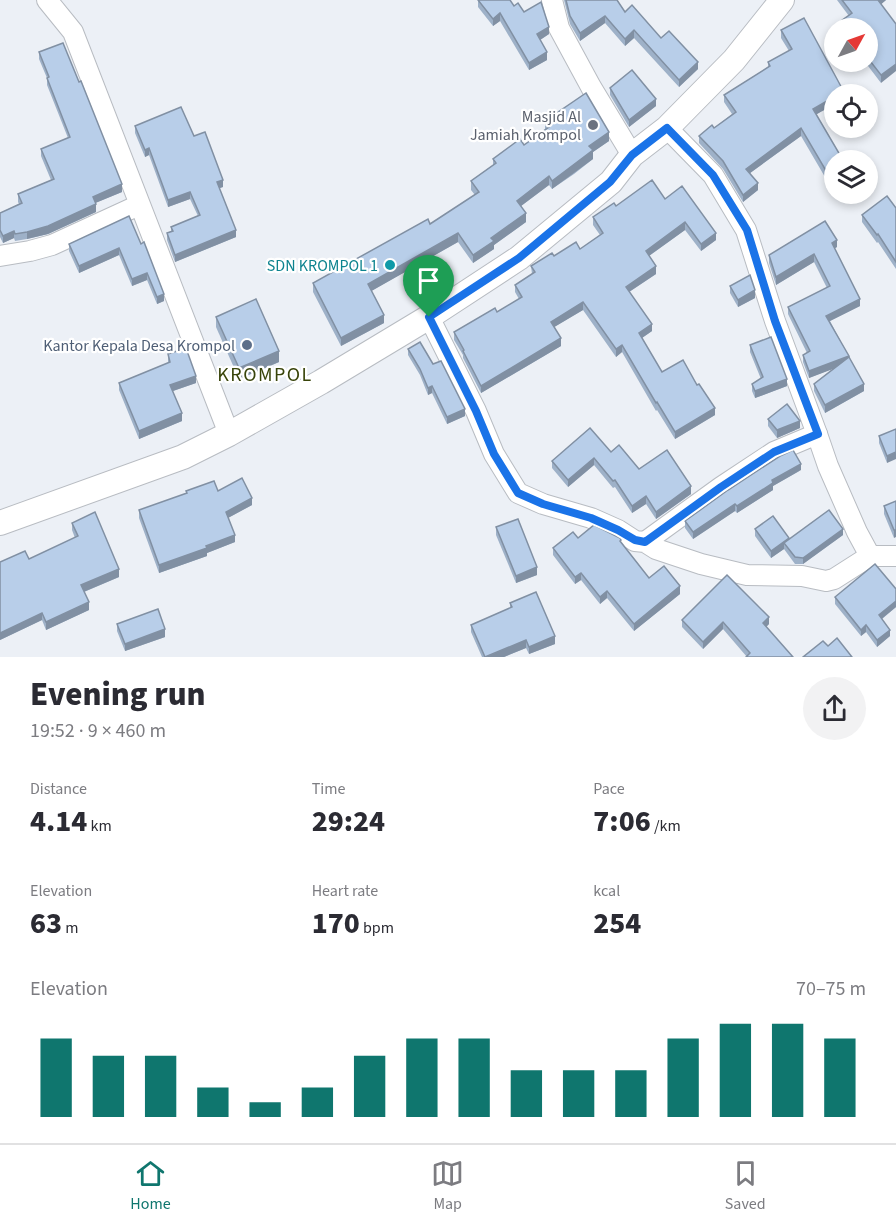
<!DOCTYPE html>
<meta charset="utf-8">
<style>
:root{--surface:#fff;--page:#f2f2f3;--text:#2b2b33;--muted:#7c7c81;--line:#e1e1e2;--accent:#0f766e}
body{margin:0;font-family:"Source Sans 3",sans-serif;background:var(--page);color:var(--text);height:100vh;display:flex;flex-direction:column;font-size:22px;white-space:nowrap}
*{box-sizing:border-box;margin:0}
p{font-size:20px;color:var(--muted)}
.icon{flex:none;width:33px;height:33px;fill:none;stroke:currentColor;stroke-width:2;stroke-linecap:round;stroke-linejoin:round}
.map{position:relative;height:657px;overflow:hidden}
.details{display:flex;flex-direction:column;background:var(--surface);flex:1}
.details>*{flex:none}
.needle{width:39px;rotate:50deg}
.fabs{position:absolute;left:824px;top:18px;display:grid;gap:12px}
.fabs a{display:grid;place-items:center;width:54px;height:54px;border-radius:50%;background:var(--surface);box-shadow:0 3px 9px #0003;font-size:30px}
.pin{position:absolute;display:grid;place-items:center;width:51px;height:51px;color:#fff;margin:-62px -26px;border-radius:50% 50% 50% 0;rotate:-45deg;box-shadow:0 0 6px #0007}
.pin .icon{rotate:45deg}
.round{display:grid;place-items:center;flex:none;width:63px;height:63px;border-radius:32px;background:var(--page)}
.overview{display:flex;align-items:center;justify-content:space-between;height:102px;padding:0 30px}
h1{font-size:33px;font-weight:800;line-height:45px}
.metrics{display:grid;grid-template-columns:repeat(3,1fr);gap:9px;height:102px;padding:6px 30px}
.metrics div{display:grid;align-content:center}
.metrics b{font-size:30px;font-weight:800}
.metrics small{font-size:16px;font-weight:400}
.metrics p{font-size:16px}
.chart{height:168px;padding:12px 30px}
.chart p{display:flex;justify-content:space-between}
.chart svg{width:100%;height:108px;margin-top:6px;stroke:var(--accent);stroke-width:6}
.dock{display:flex;justify-content:space-around;align-items:center;height:84px;border-top:2px solid var(--line);background:var(--surface);font-size:16px;color:var(--muted)}
.dock a{display:grid;justify-items:center;gap:3px}
.dock .selected{color:var(--accent)}
.map>svg:first-child{display:block}
.lines{fill:none;stroke-linecap:round;stroke-linejoin:round}
.minor-casing{stroke:#b8bcc2;stroke-width:22}
.tertiary-casing{stroke:#b8bcc2;stroke-width:26}
.minor{stroke:#fff;stroke-width:20}
.tertiary{stroke:#fff;stroke-width:24}
.wall{fill:#9eb1c8}
.shaded-wall{fill:#8190a3}
.building{fill:#b8cee9;stroke:#8190a3;stroke-width:1.5}
.route-casing{stroke:#fff;stroke-width:12}
.route{stroke:#1a73e8;stroke-width:8}
.worship-dot{fill:#6b7280;stroke:#fff;stroke-width:2}
.culture-dot{fill:#0f9aa8;stroke:#fff;stroke-width:2}
.service-dot{fill:#5c6f8a;stroke:#fff;stroke-width:2}
.labels{text-anchor:middle;stroke-width:4.5;stroke-linejoin:round;paint-order:stroke}
.worship-label{font-size:16px;fill:#5b616d;stroke:#fff;text-anchor:end}
.culture-label{font-size:16px;fill:#0d838f;stroke:#fff;text-anchor:end}
.service-label{font-size:16px;fill:#4e5e75;stroke:#fff;text-anchor:end}
.quarter-label{font-size:20px;letter-spacing:1.5px;fill:#38440a;stroke:#fff}
</style>
<div class="map">
<svg width="896" height="657" viewBox="0 0 896 657">
<rect width="100%" height="100%" fill="#ecf0f6"/>
<g class="lines">
<defs>
<g id="minor">
<path d="M47,0L73,32L229,434"/>
<path d="M552,0L559,28L591,87L632,155"/>
<path d="M667,128L713,175L746,230L775,321L817,434L828,466L857,532L870,556"/>
<path d="M0,256L30,251L52,245L139,205"/>
<path d="M429,317L476,411L494,454L518,493L543,504L591,518L618,530L635,541L645,542L656,549L701,564L747,575L802,576L826,581L834,579L870,556H896"/>
<path d="M645,542L721,487L774,452L817,434"/>
</g>
<path id="tertiary" d="M0,523L183,457L229,434L321,382L429,317L519,258L611,182L632,155L667,128L734,60L782,0"/>
</defs>
<!-- minor casing -->
<use href="#minor" class="minor-casing"/>
<!-- tertiary casing -->
<use href="#tertiary" class="tertiary-casing"/>
<!-- minor -->
<use href="#minor" class="minor"/>
<!-- tertiary -->
<use href="#tertiary" class="tertiary"/>
</g>
<!-- wall -->
<g class="wall">
<path d="M478,0L514,6L524,12L549,34L540,40L547,60L529,70L500,21L493,26L478,7Z"/>
<path d="M564,0H617L625,12L661,38L698,69L679,87L634,38L625,46L605,23L580,41L570,24Z"/>
<path d="M837,0H886L881,4V83L865,62H867V28H841V21L849,16Z"/>
<path d="M781,30L844,94L816,115L843,160L832,189L801,136L750,173L758,190L743,202L723,169L699,143V136L714,128L732,114L724,102V95L768,67V62L789,51L781,38Z"/>
<path d="M39,52L122,192L95,203L96,212L48,234L27,239L15,241L14,238L3,243L0,237V213L19,204L18,202V194L51,180L41,156V149L68,138L47,85V78L39,59Z"/>
<path d="M610,88L656,106L629,127L610,95Z"/>
<path d="M545,121L609,141L593,152V159L574,174L552,189L549,185L521,206L526,222L494,245V249L473,263L458,242L371,291L384,323L341,346L313,292V283L430,224L475,195L471,190V181L493,165V159L524,145L545,129Z"/>
<path d="M135,126L194,136L223,187L219,188L236,237L175,262L167,240V233L171,231V227L198,216L190,199L168,207L149,155L145,157L135,133Z"/>
<path d="M665,199L716,240L701,251L685,230L649,256L656,274L629,292L652,331L642,338L662,372L715,415L675,439L657,410L656,411L622,352L616,357L583,310L554,327L561,346L481,393L463,358V355L454,340V332L497,312L519,299L515,292V285L532,274L531,266L554,256L580,249L600,235L593,225V217L616,206Z"/>
<path d="M896,208V269L878,242L877,243L862,222V215Z"/>
<path d="M129,216L164,301L157,304L147,280L132,286L119,255L79,273L69,251V244Z"/>
<path d="M837,247L835,248L860,306L830,321L849,357L864,391L825,413L814,391V384L834,368L809,378L803,362V355L807,353L788,314V307L827,288L814,262L776,285L769,263V255Z"/>
<path d="M730,286L755,298L738,307L730,293Z"/>
<path d="M216,317L279,362L239,379L216,327Z"/>
<path d="M750,345L787,386L755,398L752,391V384L761,379L750,352Z"/>
<path d="M408,349L433,364L465,416L447,424L432,393L428,395L420,375L408,355Z"/>
<path d="M168,354L196,383L173,391L182,421L139,439L119,390V383L168,363Z"/>
<path d="M768,419L800,428L777,438L768,426Z"/>
<path d="M896,429L887,463L879,443V436Z"/>
<path d="M611,452L639,469L691,494L656,519L646,504L632,513L615,487L613,488L594,465L568,487L552,468V461Z"/>
<path d="M801,470L773,486V490L737,513L735,511L693,539L685,528V521Z"/>
<path d="M186,491H218L252,505L228,518L235,542L207,553V556L159,573L139,518V510L186,494Z"/>
<path d="M896,501L894,538L884,514V506Z"/>
<path d="M72,523L119,577L84,592L89,610L46,630L42,620L0,640V562L29,559L75,538L72,530Z"/>
<path d="M496,527L537,575L516,583L496,535Z"/>
<path d="M755,529L789,539L843,535L803,564H795L784,549L771,558L755,536Z"/>
<path d="M578,538L621,542L649,578L680,594L634,631L607,598L600,604L581,580L575,584L553,555V548Z"/>
<path d="M896,589V607L882,619L890,636L877,647L866,632L861,636L835,604V597Z"/>
<path d="M510,603L555,644L529,654L526,648L504,657H482L471,632V625L510,608Z"/>
<path d="M682,620L769,624L766,627L793,657H747L723,629L703,649L682,627Z"/>
<path d="M117,624L165,637L125,651L117,631Z"/>
</g>
<!-- shaded-wall -->
<g class="shaded-wall">
<path d="M878,0H886L878,7Z"/>
<path d="M500,13V21L493,26V19Z"/>
<path d="M605,16V23L580,41V33Z"/>
<path d="M549,27V34L537,42V34Z"/>
<path d="M634,30V38L625,46V39Z"/>
<path d="M547,52V60L529,70V63Z"/>
<path d="M698,62V69L679,87V80Z"/>
<path d="M896,64V71L881,83V75Z"/>
<path d="M834,97V105L813,116V109Z"/>
<path d="M656,99V106L629,127V120Z"/>
<path d="M801,128V136L746,176V169Z"/>
<path d="M609,132V141L593,152V159L552,189V181L589,146Z"/>
<path d="M149,148V155L145,157V150Z"/>
<path d="M549,176V185L517,209V201Z"/>
<path d="M223,180V187L217,189V182Z"/>
<path d="M834,180V187L832,189V181Z"/>
<path d="M758,183V190L743,202V195Z"/>
<path d="M122,184V192L93,204V197Z"/>
<path d="M190,192V199L168,207V200Z"/>
<path d="M96,204V212L48,234L27,239V232Z"/>
<path d="M526,213V222L494,245V249L473,263V255L491,238Z"/>
<path d="M685,222V230L646,258V251Z"/>
<path d="M236,230V237L175,262V255Z"/>
<path d="M14,231V238L3,243V236Z"/>
<path d="M458,233V242L368,293V284Z"/>
<path d="M716,233V240L701,251V244Z"/>
<path d="M837,240V247L832,250V243Z"/>
<path d="M119,248V255L79,273V266Z"/>
<path d="M814,254V262L776,285V277Z"/>
<path d="M656,266V274L626,294V287Z"/>
<path d="M147,273V280L132,286V279Z"/>
<path d="M755,290V298L738,307V300Z"/>
<path d="M164,294V301L157,304V297Z"/>
<path d="M860,299V306L826,323V316Z"/>
<path d="M583,302V310L551,329V322Z"/>
<path d="M384,315V323L341,346V338Z"/>
<path d="M652,324V331L639,340V333Z"/>
<path d="M561,338V346L481,393V386Z"/>
<path d="M622,345V352L616,357V349Z"/>
<path d="M279,351V362L239,379V368Z"/>
<path d="M849,356V363L809,378V371Z"/>
<path d="M196,376V383L170,392V385Z"/>
<path d="M787,379V386L755,398V391Z"/>
<path d="M864,384V391L825,413V405Z"/>
<path d="M432,386V393L428,395V388Z"/>
<path d="M715,408V415L675,439V432Z"/>
<path d="M465,409V416L447,424V417Z"/>
<path d="M182,413V421L139,439V431Z"/>
<path d="M800,421V428L777,438V430Z"/>
<path d="M896,452V459L887,463V456Z"/>
<path d="M594,458V465L568,487V480Z"/>
<path d="M801,464V470L773,486V490L737,513V506L772,480Z"/>
<path d="M691,486V494L656,519V512Z"/>
<path d="M646,496V504L632,513V506Z"/>
<path d="M252,498V505L226,519V512Z"/>
<path d="M735,504V511L693,539V532Z"/>
<path d="M843,529V535L803,564V558Z"/>
<path d="M894,530H896V537L894,538Z"/>
<path d="M235,535V542L207,553V556L159,573V565Z"/>
<path d="M789,538V545L784,543V549L771,558V551Z"/>
<path d="M537,567V575L516,583V576Z"/>
<path d="M119,569V577L81,593V585Z"/>
<path d="M581,573V580L575,584V577Z"/>
<path d="M680,586V594L634,631V624Z"/>
<path d="M607,591V598L600,604V597Z"/>
<path d="M896,601V607L879,621V615Z"/>
<path d="M89,602V610L46,630V622Z"/>
<path d="M42,613V620L0,640V633Z"/>
<path d="M769,617V624L763,630V623Z"/>
<path d="M723,622V629L703,649V642Z"/>
<path d="M866,625V632L861,636V630Z"/>
<path d="M165,629V637L125,651V644Z"/>
<path d="M890,630V636L877,647V640Z"/>
<path d="M555,636V644L529,654V647Z"/>
<path d="M526,640V648L504,657H486Z"/>
</g>
<!-- building -->
<g class="building">
<path d="M478,0H510L514,6L518,3L524,12L541,2L549,27L537,34L547,52L529,63L500,13L493,19Z"/>
<path d="M566,0H617L625,12L632,5L661,38L669,31L698,62L679,80L634,30L625,39L605,16L580,33L570,16Z"/>
<path d="M842,0H878L896,24V64L881,75L867,57V28H846L841,21L852,13Z"/>
<path d="M804,18L844,92L839,94H834V97L813,109L843,160H834V180L832,181L801,128L746,169L758,183L743,195L723,161L699,136L712,125L714,128L736,112L724,95L770,66L768,62L792,49L781,30Z"/>
<path d="M63,43L79,82L81,81L122,184L93,197L96,204L48,226L27,232L15,234L14,231L3,236L0,230V213L22,203L18,194L54,179L41,149L70,137L47,78L49,77L39,52Z"/>
<path d="M632,70L656,99L629,120L610,88Z"/>
<path d="M586,93L609,132L589,146L593,150L552,181L549,176L517,201L526,213L491,238L494,241L473,255L458,233L368,284L384,315L341,338L313,283L428,219L430,224L479,192L471,181L496,163L493,159L520,139L524,145L549,127L545,121Z"/>
<path d="M181,107L194,136L205,132L223,180L217,182L236,230L175,255L167,233L173,231L171,227L200,215L190,192L168,200L149,148L145,150L135,126Z"/>
<path d="M652,180L665,199L682,186L716,233L701,244L685,222L646,251L656,266L626,287L652,324L639,333L662,372L683,360L697,385L699,384L715,408L675,432L657,402L656,403L622,345L616,349L583,302L551,322L561,338L481,386L463,351L464,350L454,332L495,308L497,312L522,297L515,285L535,272L531,266L552,253L554,256L576,242L580,249L603,233L593,217L614,203L616,206Z"/>
<path d="M887,196L896,208V262L878,234L877,235L862,215Z"/>
<path d="M129,216L141,244L144,242L164,294L157,297L147,273L132,279L119,248L79,266L69,244Z"/>
<path d="M825,221L837,240L832,243L860,299L826,316L849,356L809,371L803,355L810,351L788,307L830,286L814,254L776,277L769,255Z"/>
<path d="M750,275L755,290L738,300L730,286Z"/>
<path d="M256,299L279,351L239,368L216,317Z"/>
<path d="M771,337L787,379L755,391L752,384L763,377L750,345Z"/>
<path d="M420,342L433,364L441,361L465,409L447,417L432,386L428,388L420,369L408,349Z"/>
<path d="M186,348L196,376L170,385L182,413L139,431L119,383L170,362L168,354Z"/>
<path d="M849,357L864,384L825,405L814,384Z"/>
<path d="M787,404L800,421L777,430L768,419Z"/>
<path d="M590,428L611,452L619,445L639,469L667,450L691,486L656,512L646,496L632,506L615,480L613,481L594,458L568,480L552,461Z"/>
<path d="M896,429V452L887,456L879,436Z"/>
<path d="M793,450L801,464L772,480L773,483L737,506L735,504L693,532L685,521L728,490L780,456Z"/>
<path d="M242,478L252,498L226,512L235,535L206,546L207,548L159,565L139,510L187,493L186,491L214,481L218,491Z"/>
<path d="M896,501V530H894L884,506Z"/>
<path d="M829,510L843,529L803,558L795,557L784,543Z"/>
<path d="M95,512L119,569L81,585L89,602L46,622L42,613L0,633V562L25,551L29,559L78,536L72,523Z"/>
<path d="M773,516L789,538L771,551L755,529Z"/>
<path d="M518,519L537,567L516,576L496,527Z"/>
<path d="M594,525L620,538L621,540L620,541L649,578L664,566L680,586L634,624L607,591L600,597L581,573L575,577L553,548L573,532L578,538Z"/>
<path d="M875,564L896,589V601L879,615L890,630L877,640L866,625L861,630L835,597Z"/>
<path d="M727,575L769,617L763,623L793,657H746L750,653L723,622L703,642L682,620Z"/>
<path d="M536,592L555,636L529,647L526,640L485,657L471,625L512,607L510,603Z"/>
<path d="M158,609L165,629L125,644L117,624Z"/>
<path d="M837,638L852,657H803L823,641L828,646Z"/>
</g>
<g class="lines">
<defs>
<path id="route" d="M667,128L713,175L747,230L775,321L818,434L774,452L721,487L645,542L635,540L618,530L591,518L543,504L518,493L494,454L476,411L429,317L519,258L610,182L632,155Z"/>
</defs>
<!-- route casing -->
<use href="#route" class="route-casing"/>
<!-- route -->
<use href="#route" class="route"/>
</g>
<!-- markers -->
<circle class="worship-dot" cx="593" cy="125" r="6"/>
<circle class="culture-dot" cx="390" cy="265" r="6"/>
<circle class="service-dot" cx="247" cy="345" r="6"/>
<g class="labels">
<!-- worship labels -->
<g class="worship-label">
<text x="581" y="122">Masjid Al<tspan x="581" dy="18">Jamiah Krompol</tspan></text>
</g>
<!-- culture labels -->
<g class="culture-label">
<text x="378" y="271">SDN KROMPOL 1</text>
</g>
<!-- service labels -->
<g class="service-label">
<text x="235" y="351">Kantor Kepala Desa Krompol</text>
</g>
<!-- quarter labels -->
<g class="quarter-label">
<text x="265" y="381">KROMPOL</text>
</g>
</g>
</svg>
<div class="fabs">
<a><svg class="needle" viewBox="-14 -14 28 28"><path d="M0-13l5 13h-10z" fill="#e53935"/><path d="M0 13l5-13h-10z" fill="#7c7c81"/></svg></a>
<a><svg class="icon" aria-label="locate" viewBox="0 0 24 24"><circle cx="12" cy="12" r="6"/><path d="M12 2v4M12 18v4M2 12h4M18 12h4"/></svg></a>
<a><svg class="icon" aria-label="layers" viewBox="0 0 24 24"><path d="M12 4l9 5-9 5-9-5zM3 14l9 5 9-5"/></svg></a>
</div>
<div class="pin" style="left:429px;top:317px;background:#1e9e55"><svg class="icon" aria-label="arrive" viewBox="0 0 24 24"><path d="M6 21V4h12l-3 4 3 4H6"/></svg></div>
</div>
<section class="details">
<div class="overview"><div><h1>Evening run</h1><p>19:52 · 9 × 460 m</p></div><a class="round"><svg class="icon" aria-label="share" viewBox="0 0 24 24"><path d="M12 15V3M7 8l5-5 5 5M5 13v7h14v-7"/></svg></a></div>
<div class="metrics">
<div><p>Distance</p><b>4.14<small> km</small></b></div>
<div><p>Time</p><b>29:24</b></div>
<div><p>Pace</p><b>7:06<small> /km</small></b></div>
</div>
<div class="metrics">
<div><p>Elevation</p><b>63<small> m</small></b></div>
<div><p>Heart rate</p><b>170<small> bpm</small></b></div>
<div><p>kcal</p><b>254</b></div>
</div>
<div class="chart"><p><span>Elevation</span>70–75 m</p>
<svg viewBox="0 0 160 44" preserveAspectRatio="none"><path d="M5 44V12M15 44V19M25 44V19M35 44V32M45 44V38M55 44V32M65 44V19M75 44V12M85 44V12M95 44V25M105 44V25M115 44V25M125 44V12M135 44V6M145 44V6M155 44V12"/></svg>
</div>
</section>
<nav class="dock">
<a class="selected"><svg class="icon" aria-label="home" viewBox="0 0 24 24"><path d="M3 11l9-7 9 7M6 9v11h12V9"/></svg>Home</a>
<a><svg class="icon" aria-label="map" viewBox="0 0 24 24"><path d="M3 6l6-2 6 2 6-2v14l-6 2-6-2-6 2zM9 4v14M15 6v14"/></svg>Map</a>
<a><svg class="icon" aria-label="saved" viewBox="0 0 24 24"><path d="M7 4h10v16l-5-4-5 4z"/></svg>Saved</a>
</nav>
